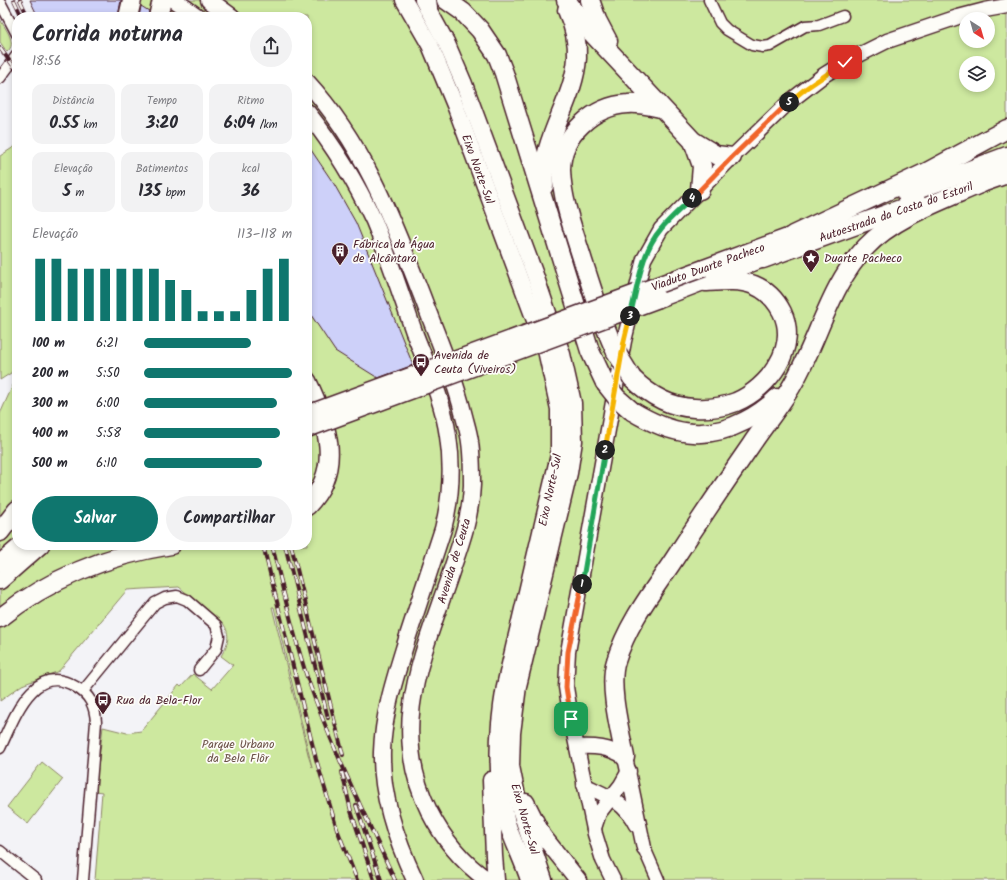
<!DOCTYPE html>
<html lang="pt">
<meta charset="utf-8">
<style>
:root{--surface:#fff;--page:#f2f2f3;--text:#2b2b33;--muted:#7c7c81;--accent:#0f766e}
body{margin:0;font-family:Kalam,sans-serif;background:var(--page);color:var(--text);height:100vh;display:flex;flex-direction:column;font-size:15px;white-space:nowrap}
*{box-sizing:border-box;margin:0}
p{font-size:13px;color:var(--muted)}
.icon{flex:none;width:22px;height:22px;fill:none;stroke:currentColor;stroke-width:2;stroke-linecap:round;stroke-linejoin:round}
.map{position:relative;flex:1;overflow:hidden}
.side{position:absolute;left:12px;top:12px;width:300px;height:538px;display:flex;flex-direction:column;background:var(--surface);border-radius:16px;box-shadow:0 2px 6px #0003}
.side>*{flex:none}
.needle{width:26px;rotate:143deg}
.controls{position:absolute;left:959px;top:12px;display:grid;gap:8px}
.controls a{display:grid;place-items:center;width:36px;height:36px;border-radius:50%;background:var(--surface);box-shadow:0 2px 6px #0003;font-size:20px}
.pin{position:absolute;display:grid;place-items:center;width:34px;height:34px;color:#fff;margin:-17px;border-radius:8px;box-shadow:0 2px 6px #0006}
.km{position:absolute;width:20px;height:20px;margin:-10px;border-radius:50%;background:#222;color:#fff;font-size:11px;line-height:20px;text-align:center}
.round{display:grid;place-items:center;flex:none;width:42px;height:42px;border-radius:21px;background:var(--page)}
.head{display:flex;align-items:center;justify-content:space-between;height:68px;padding:0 20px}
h1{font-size:22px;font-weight:700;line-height:30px}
.metrics{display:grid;grid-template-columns:repeat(3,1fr);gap:6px;height:68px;padding:4px 20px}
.metrics div{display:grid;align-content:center;border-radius:10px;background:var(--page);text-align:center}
.metrics b{font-size:17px;font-weight:700}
.metrics small{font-size:11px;font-weight:400}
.metrics p{font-size:11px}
.chart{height:112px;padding:8px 20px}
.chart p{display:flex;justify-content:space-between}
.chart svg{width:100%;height:72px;margin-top:4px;stroke:var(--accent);stroke-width:6}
.cta{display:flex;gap:8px;margin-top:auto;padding:8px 20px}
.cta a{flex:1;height:46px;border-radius:24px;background:var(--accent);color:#fff;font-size:16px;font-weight:700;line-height:46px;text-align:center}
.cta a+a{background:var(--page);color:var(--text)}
ul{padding:0 20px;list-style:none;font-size:13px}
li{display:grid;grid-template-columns:64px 48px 1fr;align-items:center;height:30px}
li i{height:10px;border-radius:5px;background:var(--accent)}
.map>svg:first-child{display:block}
.green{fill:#cde89f;stroke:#8c8465;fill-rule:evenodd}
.building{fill:#cdd0f9;stroke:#4a1f2b}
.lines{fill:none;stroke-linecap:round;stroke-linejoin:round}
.minor-casing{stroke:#4a1f2b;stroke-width:13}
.tertiary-casing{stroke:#4a1f2b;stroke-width:15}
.secondary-casing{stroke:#4a1f2b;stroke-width:17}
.trunk-casing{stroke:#4a1f2b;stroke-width:19}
.motorway-casing{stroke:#4a1f2b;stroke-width:21}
.minor{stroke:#fdfcf7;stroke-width:10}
.tertiary{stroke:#fdfcf7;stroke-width:12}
.secondary{stroke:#fdfcf7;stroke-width:14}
.trunk{stroke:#fdfcf7;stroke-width:16}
.motorway{stroke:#fdfcf7;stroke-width:18}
.rail-casing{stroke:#4a1f2b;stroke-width:4}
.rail{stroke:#fdfcf7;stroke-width:2.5;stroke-dasharray:8;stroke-linecap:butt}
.trunk-bridge-casing{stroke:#4a1f2b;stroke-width:19;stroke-linecap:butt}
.motorway-bridge-casing{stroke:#4a1f2b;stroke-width:21;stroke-linecap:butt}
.trunk-bridge{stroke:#fdfcf7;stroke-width:16}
.motorway-bridge{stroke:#fdfcf7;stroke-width:18}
.split-1-casing{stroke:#fff;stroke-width:8}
.split-2-casing{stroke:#fff;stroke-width:8}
.split-3-casing{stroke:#fff;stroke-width:8}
.split-4-casing{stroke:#fff;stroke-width:8}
.split-5-casing{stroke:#fff;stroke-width:8}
.split-6-casing{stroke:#fff;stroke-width:8}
.split-1{stroke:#f0652b;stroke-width:5}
.split-2{stroke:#22a559;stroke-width:5}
.split-3{stroke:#f5b400;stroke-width:5}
.split-4{stroke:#22a559;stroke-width:5}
.split-5{stroke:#f0652b;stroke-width:5}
.split-6{stroke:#f5b400;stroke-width:5}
.labels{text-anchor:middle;stroke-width:3.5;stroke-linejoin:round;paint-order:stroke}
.street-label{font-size:12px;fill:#4a1f2b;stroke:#fdfcf7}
.poi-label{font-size:12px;fill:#4a1f2b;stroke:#fdfcf7;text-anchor:start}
.park-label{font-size:12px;fill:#6b5148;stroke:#fdfcf7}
</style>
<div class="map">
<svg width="1007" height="880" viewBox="0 0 1007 880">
<rect width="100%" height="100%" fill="#f3f3f7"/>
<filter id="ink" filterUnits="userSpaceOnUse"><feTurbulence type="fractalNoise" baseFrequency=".025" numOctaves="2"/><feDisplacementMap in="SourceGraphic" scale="8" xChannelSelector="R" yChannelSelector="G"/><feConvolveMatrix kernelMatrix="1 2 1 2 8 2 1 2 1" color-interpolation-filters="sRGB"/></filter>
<g filter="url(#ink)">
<!-- green -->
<g class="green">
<path d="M124,0H1007V880H95L102,792L95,791L103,727L127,733L141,731L179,685L181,687L193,674L212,689L233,665L221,656C228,644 231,635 223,623L179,587L127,590L59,671L22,685L0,701V414L13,385H17V545H307V17H120ZM966,19H988V41H966ZM966,63H988V85H966ZM272,607H274L312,767L309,758Z"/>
<path d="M0,19C5,29 18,43 7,52L0,42Z"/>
<path d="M17,145V363L11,373L0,380V156Z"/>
<path d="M42,762L63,779L28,824L7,807Z"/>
</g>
<!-- building -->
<g class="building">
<path d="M30,0H121L118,17H38Z"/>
<path d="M141,6L149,11L148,17H139Z"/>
<path d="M307,144L334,184L356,223L413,365L378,378L335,351L307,309Z"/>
</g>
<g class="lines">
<defs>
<g id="minor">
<path d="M709,0L720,23L727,30L752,45L763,47L770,46L805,26L819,25L843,16"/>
<path d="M0,2L17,34"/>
<path d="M0,78L17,55"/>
<path d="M83,691L155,603L165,598L177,596L187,600L216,625L219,636L216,649L199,670"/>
<path d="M0,748C14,719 33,660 76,687C90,695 95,706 96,722L83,880"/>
<path d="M0,851L36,880"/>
</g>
<path id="tertiary" d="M644,848L658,880"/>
<g id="secondary">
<path d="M577,747C595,746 609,747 625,757L644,848"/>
<path d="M584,785C607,796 624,801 636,825"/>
<path d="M594,828L599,813L621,785L629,771"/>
<path d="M613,880L603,860L595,834L571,719L566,687L568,652L624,341L644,259L661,229L732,157L789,102L824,75L845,62L887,41L958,17L985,10L1007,6"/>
</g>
<g id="trunk">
<path d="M174,0L198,17"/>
<path d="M209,0L232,17"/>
<path d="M404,0L430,45L455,105L546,350L559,409V455L505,686C497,733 495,776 507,823C513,842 523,861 529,880"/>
<path d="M423,0L446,42L464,84L535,275L562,354L573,403L574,441L569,473L518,686L512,733L511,766L519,806L544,880"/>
<path d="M307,82C364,144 392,219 422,296C437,336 454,375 464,416C466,424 469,433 470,442C472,456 472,471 472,485C471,514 462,540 453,566C426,649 386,725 429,811C442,837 463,864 488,880"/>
<path d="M307,112C333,145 356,182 374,221C389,257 401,295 414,332C427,366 443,400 448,436C453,468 451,498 443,529C431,566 419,602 407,639C396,675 383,713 382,752C381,797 396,840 415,880"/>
<path d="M704,268L793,235"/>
<path d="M659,299L763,259"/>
<path d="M0,563L21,545"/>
<path d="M0,581L41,545"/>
<path d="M491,780L494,856L496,880"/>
<path d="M526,802L543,836L578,880"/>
</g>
<g id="motorway">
<path d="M427,0L428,8"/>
<path d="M446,0L463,12L480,30L497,55L504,73L590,351L605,383"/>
<path d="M566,0L591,32L693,141L716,155L732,157"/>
<path d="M590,0L597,20L608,41"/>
<path d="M128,17L132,0"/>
<path d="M158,17L162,0"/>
<path d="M693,141L702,166L700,190"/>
<path d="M544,186C540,139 574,103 577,58C578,41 574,26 567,10"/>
<path d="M970,187L1007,174"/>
<path d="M906,194L1007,156"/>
<path d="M793,235L927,172L1007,129"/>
<path d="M763,259L917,203"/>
<path d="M616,352C602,323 593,291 583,261C574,232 562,201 561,170C561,134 594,106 628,104C639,103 651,106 661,108"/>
<path d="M632,378C649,395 669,407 694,408C707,409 723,407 736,402C769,388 799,347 782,312C776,300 766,290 754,285C739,279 721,281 705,282"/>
<path d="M307,381C327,423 344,468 307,506"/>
<path d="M632,411C670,434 704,442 745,421C757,415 768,407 777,398"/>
<path d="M0,532L17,510"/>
<path d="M0,618C50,578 108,555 171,545"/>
<path d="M625,757C620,731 608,685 616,661C627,625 650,595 671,564C697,524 724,484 751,445C763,427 777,410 788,392C818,345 827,288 866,247C894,217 944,200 982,183"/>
</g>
</defs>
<!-- minor casing -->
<use href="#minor" class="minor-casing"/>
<!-- tertiary casing -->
<use href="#tertiary" class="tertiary-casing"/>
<!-- secondary casing -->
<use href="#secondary" class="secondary-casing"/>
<!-- trunk casing -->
<use href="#trunk" class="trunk-casing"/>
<!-- motorway casing -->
<use href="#motorway" class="motorway-casing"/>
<!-- minor -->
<use href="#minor" class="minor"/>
<!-- tertiary -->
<use href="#tertiary" class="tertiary"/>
<!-- secondary -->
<use href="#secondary" class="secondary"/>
<!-- trunk -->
<use href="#trunk" class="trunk"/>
<!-- motorway -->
<use href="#motorway" class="motorway"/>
<defs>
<g id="rail">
<path d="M14,0L22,17"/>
<path d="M20,0L28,17"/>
<path d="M0,48L17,71"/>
<path d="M263,545L316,759L337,829L357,880"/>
<path d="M272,545C283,589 293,634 307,677C331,746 364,813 395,880"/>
<path d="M285,545L328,718"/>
<path d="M291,545L343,755"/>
<path d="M342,772L351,811L374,880"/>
<path d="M356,805L381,880"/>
</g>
</defs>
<!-- rail casing -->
<use href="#rail" class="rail-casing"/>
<!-- rail -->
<use href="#rail" class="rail"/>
<defs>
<g id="trunk-bridge">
<path d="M307,414L704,268"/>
<path d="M307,429L659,299"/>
</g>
<g id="motorway-bridge">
<path d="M616,352L632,378"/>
<path d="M605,383L617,398L632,411"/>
</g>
</defs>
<!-- trunk-bridge casing -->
<use href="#trunk-bridge" class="trunk-bridge-casing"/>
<!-- motorway-bridge casing -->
<use href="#motorway-bridge" class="motorway-bridge-casing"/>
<!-- trunk-bridge -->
<use href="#trunk-bridge" class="trunk-bridge"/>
<!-- motorway-bridge -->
<use href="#motorway-bridge" class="motorway-bridge"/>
</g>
</g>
<g class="lines" filter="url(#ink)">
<defs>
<path id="split-1" d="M571,719L566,687L568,652L582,584"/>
<path id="split-2" d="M582,584L605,450"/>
<path id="split-3" d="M605,450L624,341L630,316"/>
<path id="split-4" d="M630,316C638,286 641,252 661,229C670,218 682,208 692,198"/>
<path id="split-5" d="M692,198L732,157L789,102"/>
<path id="split-6" d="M789,102L805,89L845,62"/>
</defs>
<!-- split-1 casing -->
<use href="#split-1" class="split-1-casing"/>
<!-- split-2 casing -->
<use href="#split-2" class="split-2-casing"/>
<!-- split-3 casing -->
<use href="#split-3" class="split-3-casing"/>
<!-- split-4 casing -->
<use href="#split-4" class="split-4-casing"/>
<!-- split-5 casing -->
<use href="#split-5" class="split-5-casing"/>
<!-- split-6 casing -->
<use href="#split-6" class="split-6-casing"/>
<!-- split-1 -->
<use href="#split-1" class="split-1"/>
<!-- split-2 -->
<use href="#split-2" class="split-2"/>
<!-- split-3 -->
<use href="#split-3" class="split-3"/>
<!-- split-4 -->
<use href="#split-4" class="split-4"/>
<!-- split-5 -->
<use href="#split-5" class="split-5"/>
<!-- split-6 -->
<use href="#split-6" class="split-6"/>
</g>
<!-- icons -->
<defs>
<symbol id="building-pin" viewBox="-11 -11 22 30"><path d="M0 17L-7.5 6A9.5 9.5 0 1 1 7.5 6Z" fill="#4a1f2b" stroke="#fdfcf7"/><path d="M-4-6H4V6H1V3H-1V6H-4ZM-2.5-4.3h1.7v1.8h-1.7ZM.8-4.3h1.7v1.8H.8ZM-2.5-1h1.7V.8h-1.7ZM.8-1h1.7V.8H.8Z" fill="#fff"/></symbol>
<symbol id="sight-pin" viewBox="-11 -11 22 30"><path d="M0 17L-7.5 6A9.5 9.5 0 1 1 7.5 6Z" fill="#4a1f2b" stroke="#fdfcf7"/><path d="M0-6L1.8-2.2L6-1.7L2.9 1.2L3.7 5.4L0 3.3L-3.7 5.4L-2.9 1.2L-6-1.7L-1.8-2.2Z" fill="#fff"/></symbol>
<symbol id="bus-pin" viewBox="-11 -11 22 30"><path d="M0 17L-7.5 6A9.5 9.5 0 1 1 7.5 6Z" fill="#4a1f2b" stroke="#fdfcf7"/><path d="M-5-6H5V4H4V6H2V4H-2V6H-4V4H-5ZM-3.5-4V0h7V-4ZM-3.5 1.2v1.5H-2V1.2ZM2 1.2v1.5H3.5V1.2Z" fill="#fff"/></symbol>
</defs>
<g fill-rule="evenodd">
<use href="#building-pin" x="330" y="241" width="20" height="27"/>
<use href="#sight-pin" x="801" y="248" width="20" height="27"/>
<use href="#bus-pin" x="411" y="352" width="20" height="27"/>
<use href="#bus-pin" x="93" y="690" width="20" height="27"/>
</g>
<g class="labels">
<!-- street labels -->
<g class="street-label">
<text transform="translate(478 169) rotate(70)" y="4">Eixo Norte-Sul</text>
<text transform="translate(896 212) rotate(-19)" y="4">Autoestrada da Costa do Estoril</text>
<text transform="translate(708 267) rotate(-20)" y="4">Viaduto Duarte Pacheco</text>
<text transform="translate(550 490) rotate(-78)" y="4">Eixo Norte-Sul</text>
<text transform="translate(454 561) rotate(-73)" y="4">Avenida de Ceuta</text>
<text transform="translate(525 819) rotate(74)" y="4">Eixo Norte-Sul</text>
</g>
<!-- poi labels -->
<g class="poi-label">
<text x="353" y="248">Fábrica da Água<tspan x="353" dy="14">de Alcântara</tspan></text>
<text x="824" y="262">Duarte Pacheco</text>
<text x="434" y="359">Avenida de<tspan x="434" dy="14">Ceuta (Viveiros)</tspan></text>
<text x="116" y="704">Rua da Bela-Flor</text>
</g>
<!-- park labels -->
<g class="park-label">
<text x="238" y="748">Parque Urbano<tspan x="238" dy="14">da Bela Flôr</tspan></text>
</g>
</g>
</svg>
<div class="controls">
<a><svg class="needle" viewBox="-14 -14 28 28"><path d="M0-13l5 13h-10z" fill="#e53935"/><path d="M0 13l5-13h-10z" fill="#7c7c81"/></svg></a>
<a><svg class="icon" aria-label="layers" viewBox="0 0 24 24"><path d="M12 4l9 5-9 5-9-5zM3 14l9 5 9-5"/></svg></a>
</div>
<div class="pin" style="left:571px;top:719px;background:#1e9e55"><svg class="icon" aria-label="arrive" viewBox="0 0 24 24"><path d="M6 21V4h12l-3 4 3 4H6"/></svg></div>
<div class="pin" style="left:845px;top:62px;background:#d93025"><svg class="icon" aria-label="check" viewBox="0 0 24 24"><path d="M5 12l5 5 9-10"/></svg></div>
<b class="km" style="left:582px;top:584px">1</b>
<b class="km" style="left:605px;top:450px">2</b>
<b class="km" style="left:630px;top:316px">3</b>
<b class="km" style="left:692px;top:198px">4</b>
<b class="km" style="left:789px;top:102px">5</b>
<section class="side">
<div class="head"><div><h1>Corrida noturna</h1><p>18:56</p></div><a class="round"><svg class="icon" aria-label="share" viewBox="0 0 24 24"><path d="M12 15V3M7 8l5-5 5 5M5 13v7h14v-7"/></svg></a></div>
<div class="metrics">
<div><p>Distância</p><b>0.55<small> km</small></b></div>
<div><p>Tempo</p><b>3:20</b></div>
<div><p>Ritmo</p><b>6:04<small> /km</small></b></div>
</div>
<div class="metrics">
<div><p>Elevação</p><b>5<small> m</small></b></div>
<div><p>Batimentos</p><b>135<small> bpm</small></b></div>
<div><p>kcal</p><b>36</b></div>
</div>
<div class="chart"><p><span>Elevação</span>113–118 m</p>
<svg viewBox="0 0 160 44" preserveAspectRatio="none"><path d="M5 44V6M15 44V6M25 44V12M35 44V12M45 44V12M55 44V12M65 44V12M75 44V12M85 44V19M95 44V25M105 44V38M115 44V38M125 44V38M135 44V25M145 44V12M155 44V6"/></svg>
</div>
<ul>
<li><b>100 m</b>6:21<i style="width:72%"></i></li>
<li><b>200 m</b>5:50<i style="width:100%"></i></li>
<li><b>300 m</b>6:00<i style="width:90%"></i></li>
<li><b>400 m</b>5:58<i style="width:92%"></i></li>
<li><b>500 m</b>6:10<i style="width:80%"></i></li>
</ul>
<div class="cta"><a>Salvar</a><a>Compartilhar</a></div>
</section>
</div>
